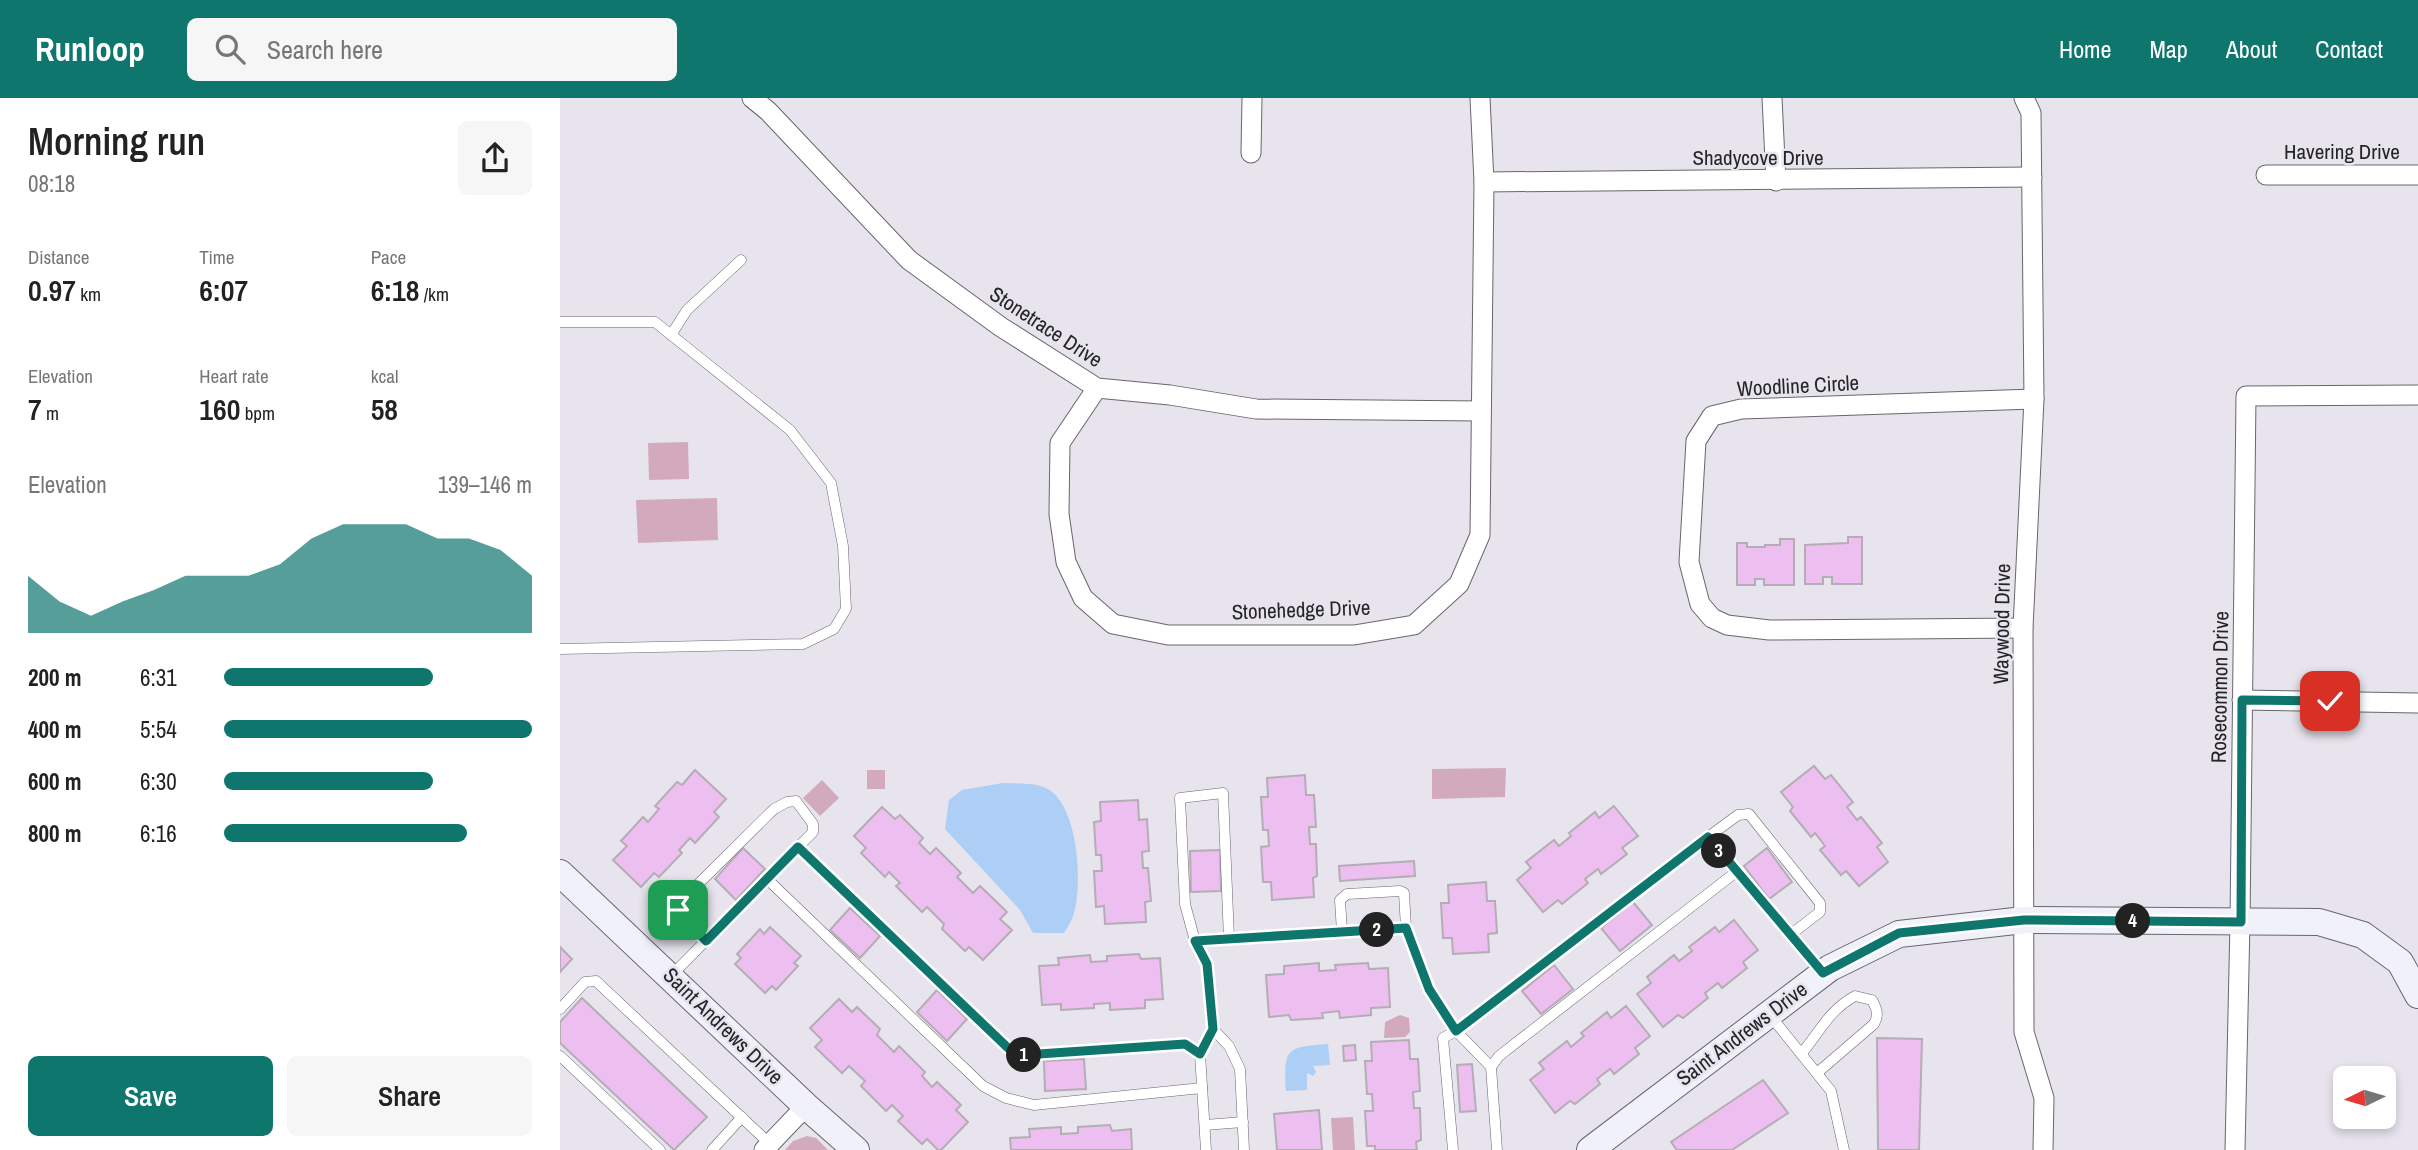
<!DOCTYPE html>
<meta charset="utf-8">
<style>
:root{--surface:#fff;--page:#f6f6f6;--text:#222;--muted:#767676;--accent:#0f766e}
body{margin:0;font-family:"Archivo Narrow",sans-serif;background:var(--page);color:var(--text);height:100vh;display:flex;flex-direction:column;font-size:26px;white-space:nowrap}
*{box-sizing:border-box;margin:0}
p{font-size:23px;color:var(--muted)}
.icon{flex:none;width:38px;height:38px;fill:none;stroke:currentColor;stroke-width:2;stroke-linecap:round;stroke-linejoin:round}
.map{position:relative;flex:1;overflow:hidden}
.drawer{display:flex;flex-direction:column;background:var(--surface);width:560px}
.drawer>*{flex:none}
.needle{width:46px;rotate:265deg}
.controls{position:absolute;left:1773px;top:968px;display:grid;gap:14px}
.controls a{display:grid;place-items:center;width:63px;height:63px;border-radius:10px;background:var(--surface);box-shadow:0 4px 10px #0003;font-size:35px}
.pin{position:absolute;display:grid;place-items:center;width:60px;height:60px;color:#fff;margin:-30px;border-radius:14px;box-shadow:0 4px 10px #0006}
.km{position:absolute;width:35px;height:35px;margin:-18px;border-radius:50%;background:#222;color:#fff;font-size:19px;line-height:35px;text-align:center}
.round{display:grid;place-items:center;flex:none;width:74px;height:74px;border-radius:10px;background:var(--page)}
.overview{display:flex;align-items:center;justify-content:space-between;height:119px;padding:0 28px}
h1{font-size:38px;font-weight:600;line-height:52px}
.stats{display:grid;grid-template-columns:repeat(3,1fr);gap:10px;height:119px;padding:7px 28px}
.stats div{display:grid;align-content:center}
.stats b{font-size:30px;font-weight:600}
.stats small{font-size:19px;font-weight:400}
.stats p{font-size:19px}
.chart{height:196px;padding:14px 28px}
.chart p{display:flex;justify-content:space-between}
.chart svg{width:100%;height:126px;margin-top:7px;fill:var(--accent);opacity:.7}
.button{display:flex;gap:14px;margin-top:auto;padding:14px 28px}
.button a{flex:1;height:80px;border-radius:10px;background:var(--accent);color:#fff;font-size:28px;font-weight:600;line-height:80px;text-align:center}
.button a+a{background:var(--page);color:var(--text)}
ul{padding:0 28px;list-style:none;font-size:23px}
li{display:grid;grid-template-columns:112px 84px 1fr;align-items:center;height:52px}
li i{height:18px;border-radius:9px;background:var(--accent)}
header{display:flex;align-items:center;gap:42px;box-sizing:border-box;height:98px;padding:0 35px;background:var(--accent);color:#fff}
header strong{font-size:33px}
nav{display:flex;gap:38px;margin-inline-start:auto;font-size:24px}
.search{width:490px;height:63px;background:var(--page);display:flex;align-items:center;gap:18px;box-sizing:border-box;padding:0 24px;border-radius:10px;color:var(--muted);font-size:26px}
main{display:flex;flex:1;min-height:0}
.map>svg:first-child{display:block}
.green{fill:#d3aabd}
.water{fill:#adcef5}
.building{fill:#edbff0;stroke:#b4adb4;stroke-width:2}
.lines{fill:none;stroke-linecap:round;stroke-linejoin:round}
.lane-casing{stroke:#68666e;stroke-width:11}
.street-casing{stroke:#68666e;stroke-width:21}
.secondary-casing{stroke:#68666e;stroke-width:28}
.lane{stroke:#fff;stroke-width:10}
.street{stroke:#fff;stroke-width:19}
.secondary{stroke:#f0f1f9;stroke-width:26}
.route-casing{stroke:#fff;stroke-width:14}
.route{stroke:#0f766e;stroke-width:9}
.labels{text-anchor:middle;stroke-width:5;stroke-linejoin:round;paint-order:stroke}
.street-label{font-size:21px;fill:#252427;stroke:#e7e4ed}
</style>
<header>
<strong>Runloop</strong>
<div class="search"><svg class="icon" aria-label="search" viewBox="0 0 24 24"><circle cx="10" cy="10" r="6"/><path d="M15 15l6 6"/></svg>Search here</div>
<nav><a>Home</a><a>Map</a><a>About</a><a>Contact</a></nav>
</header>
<main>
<section class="drawer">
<div class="overview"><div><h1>Morning run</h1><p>08:18</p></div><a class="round"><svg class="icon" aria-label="share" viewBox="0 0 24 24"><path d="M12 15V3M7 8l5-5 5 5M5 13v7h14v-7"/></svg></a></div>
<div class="stats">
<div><p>Distance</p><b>0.97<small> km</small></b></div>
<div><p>Time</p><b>6:07</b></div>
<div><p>Pace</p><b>6:18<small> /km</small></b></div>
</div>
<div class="stats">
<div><p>Elevation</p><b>7<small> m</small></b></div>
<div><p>Heart rate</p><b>160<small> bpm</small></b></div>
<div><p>kcal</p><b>58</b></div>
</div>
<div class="chart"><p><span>Elevation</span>139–146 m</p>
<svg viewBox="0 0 160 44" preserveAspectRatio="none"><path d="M0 44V24L10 33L20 38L30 33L40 29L50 24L60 24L70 24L80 20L90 11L100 6L110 6L120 6L130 11L140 11L150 15L160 24V44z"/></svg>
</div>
<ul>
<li><b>200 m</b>6:31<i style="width:68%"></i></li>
<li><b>400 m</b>5:54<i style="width:100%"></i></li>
<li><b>600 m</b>6:30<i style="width:68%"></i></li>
<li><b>800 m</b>6:16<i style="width:79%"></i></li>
</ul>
<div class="button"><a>Save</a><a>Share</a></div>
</section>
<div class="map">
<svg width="1858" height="1052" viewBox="0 0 1858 1052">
<rect width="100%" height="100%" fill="#e7e4ed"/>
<!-- green -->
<g class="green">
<path d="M128,344L129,381L89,382L88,345Z"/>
<path d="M157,400L158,442L78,445L76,402Z"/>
<path d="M946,670L945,699L872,701V671Z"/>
<rect x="307" y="672" width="18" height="19"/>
<path d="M262,682L279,700L260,718L243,700Z"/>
<path d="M840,917L849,920L850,934L845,939L824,940L825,924Z"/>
<path d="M793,1019L795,1052H773L771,1020Z"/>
<path d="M247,1038L256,1040L268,1052H225L233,1043Z"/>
</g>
<!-- water -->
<g class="water">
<path d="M443,685C456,686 474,684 486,690C519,705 524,791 512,821C510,826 507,830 504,835H473L460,812L385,731L389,702L402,692Z"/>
<path d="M768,946L770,967L753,968L756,974L753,978L747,975V992L726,993C724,951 725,949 768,946Z"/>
</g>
<!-- building -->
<g class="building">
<path d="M1288,439H1302V486H1272V479H1263V486H1245V447L1288,445Z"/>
<path d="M1220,441H1234V487H1204V481H1195V487H1177V445H1187V449H1205V447H1220Z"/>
<path d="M1254,668L1265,681L1271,677L1293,704L1287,709L1297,722L1301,719L1322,745L1317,749L1328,764L1299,788L1286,773L1281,777L1260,752L1265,748L1255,735L1251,739L1230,713L1233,709L1221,694Z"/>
<path d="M135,672L166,701L154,714L159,719L135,745L130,740L119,752L122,755L99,779L94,775L81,789L53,762L67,748L61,743L83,719L88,724L99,711L95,708L117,684L122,687Z"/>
<path d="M745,677L746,697H754L756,729H749L750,746H756L757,778L753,780L754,799L712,802L711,784H703L701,749L709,748L708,732H703L701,699H708L707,680Z"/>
<path d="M578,702L579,722L587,721L589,753L582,754L583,770H588L591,803L585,804L586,824L545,826L544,808L536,809L534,773H542L541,757H536L534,724L541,723L540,704Z"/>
<path d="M1054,708L1078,738L1062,750L1067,756L1041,776L1038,771L1025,781L1028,785L1002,806L998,802L983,814L957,782L971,770L966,764L994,742L999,748L1011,738L1009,735L1035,714L1039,720Z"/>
<path d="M322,709L335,721L340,717L363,740L359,745L370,756L376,750L401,775L397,779L413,795L420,788L447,814L440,821L452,832L423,862L409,849L405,853L382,831L384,826L367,809L362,814L336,788L340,785L329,774L325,779L301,755L306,750L294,738Z"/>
<path d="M183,750L205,771L176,802L155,781Z"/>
<path d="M1207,750L1232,784L1209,801L1184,768Z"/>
<path d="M660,752L661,793L631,794L630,753Z"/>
<path d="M854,763L855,778L780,783L779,768Z"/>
<path d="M926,784L927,803H935L937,835L928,836L929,854L893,856L892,840H883L881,805H889L888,787Z"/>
<path d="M1073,804L1092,827L1060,853L1041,830Z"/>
<path d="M290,810L320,838L300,860L270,832Z"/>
<path d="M1174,822L1198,852L1183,864L1187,870L1162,890L1158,885L1145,895L1148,900L1123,920L1118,917L1103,929L1077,896L1091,885L1087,879L1114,857L1119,863L1132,853L1129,849L1155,829L1159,834Z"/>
<path d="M210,829L241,858L234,865L238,868L216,892L212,888L205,895L175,866L181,860L177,856L200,831L204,836Z"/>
<path d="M0,849L12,861L0,874Z"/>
<path d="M579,856L581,861L600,860L603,901L585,902V910L550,912V905L534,906V910L501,912V906L482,907L479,868L499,867L498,860L530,857L531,864L547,863V858Z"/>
<path d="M759,865V873L776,872L775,867L808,865L809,871L828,870L830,909L811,910V917L780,920L779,913L762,915L763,920L731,922L729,917L709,919L706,877L724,876V868Z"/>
<path d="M994,867L1013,891L981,916L962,893Z"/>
<path d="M377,892L407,921L387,943L357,914Z"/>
<path d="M22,900L147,1019L114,1052L0,945V924Z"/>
<path d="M279,901L292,914L297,909L320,931L317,937L334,954L339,948L365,974L362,978L372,989L377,984L401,1007L396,1012L408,1024L381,1052H378L367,1041L362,1046L338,1023L343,1018L332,1007L326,1013L301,988L305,983L289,968L282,975L255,949L262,942L250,930Z"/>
<path d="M1066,908L1090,938L1075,950L1079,956L1054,976L1050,971L1037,981L1040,986L1015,1006L1010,1003L995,1015L970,982L984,971L979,965L1007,943L1011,949L1024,938L1021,935L1047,914L1051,920Z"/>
<path d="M1317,940L1362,941L1359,1052H1318Z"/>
<path d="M849,942L850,961H858L860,993L853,994L854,1010H860L861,1042L856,1044L857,1052H815V1048H807L805,1013H813L812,996H807L805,963H812L811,944Z"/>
<path d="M795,947L796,962L784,963L783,948Z"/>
<path d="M524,961L526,991L485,993L484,963Z"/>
<path d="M912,966L916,1013L900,1014L897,967Z"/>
<path d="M1203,982L1228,1015L1172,1052H1117L1111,1044Z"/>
<path d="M759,1012L762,1052H717L714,1016Z"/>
<path d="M550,1027L552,1033L571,1031L572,1052H451L450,1040L470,1039L469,1031L501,1029V1036L518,1035V1029Z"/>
</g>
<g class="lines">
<defs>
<g id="lane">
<path d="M0,224H95L230,332L271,385L283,448L286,511L274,531L243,546L0,551"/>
<path d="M111,237L127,212L181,162"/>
<path d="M1148,739L1178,717L1189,716L1260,805V814L1230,837"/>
<path d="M238,749L448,950L464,957L625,946L640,956"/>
<path d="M206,780L423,988L446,1000L474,1007L642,990"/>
<path d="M782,834L780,802L787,796L840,793L844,795L846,830"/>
<path d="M635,843L846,830L869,891L896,933L931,969L937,1052"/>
<path d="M111,878L253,734V726L236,703L227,704L214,711L120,804L119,812L146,843"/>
<path d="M0,911L25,884L36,883L210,1046"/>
<path d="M1209,916L1271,993L1284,1052"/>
<path d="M653,931L647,866L635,843L625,806L620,700L663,695L669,841"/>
<path d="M1241,956C1260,934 1268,913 1295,898L1312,902C1317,911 1319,917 1314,926L1257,975"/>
<path d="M0,958L100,1052"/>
<path d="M931,969L939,958L1176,774"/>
<path d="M645,1027L683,1024"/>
<path d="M152,1052L182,1019"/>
<path d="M646,1052L640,956L653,931L669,948L680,971L684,1052"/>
<path d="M893,1052L883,940L896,933L1148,739L1262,875"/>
</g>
<g id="street">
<path d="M192,0L208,13L349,162L441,229L537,290L610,297L696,311L921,313"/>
<path d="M1212,0L1216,83"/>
<path d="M1464,0L1471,15L1474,301L1463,530L1464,934L1484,1000L1483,1052"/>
<path d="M691,55L692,0"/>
<path d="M1706,77H1858"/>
<path d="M924,84L1472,79"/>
<path d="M537,290L500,345L499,416L506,464L523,500L553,526L608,537H794L854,527L899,486L920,437L924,84L920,0"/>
<path d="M1463,530L1209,532L1167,527L1152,520L1140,506L1129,464L1136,343L1152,318L1181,311L1474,301"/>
<path d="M1682,602L1858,605"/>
<path d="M204,1052L246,1008"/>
<path d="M1675,1052L1680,824L1686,298L1858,297"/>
</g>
<g id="secondary">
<path d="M0,775L246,1008L296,1052"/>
<path d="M1030,1052L1270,870L1339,836L1464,822L1759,824L1803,837L1840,864L1858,897"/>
</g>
</defs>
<!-- lane casing -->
<use href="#lane" class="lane-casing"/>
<!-- street casing -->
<use href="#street" class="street-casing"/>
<!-- secondary casing -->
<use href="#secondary" class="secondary-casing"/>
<!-- lane -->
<use href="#lane" class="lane"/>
<!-- street -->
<use href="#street" class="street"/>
<!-- secondary -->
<use href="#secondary" class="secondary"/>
</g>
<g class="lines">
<defs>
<path id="route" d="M118,812L146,843L238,749L448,950L464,957L625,946L640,956L653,931L647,866L635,843L846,830L869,891L896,933L1148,739L1263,875L1339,835L1464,822L1681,824L1682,602L1770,603"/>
</defs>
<!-- route casing -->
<use href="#route" class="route-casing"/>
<!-- route -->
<use href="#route" class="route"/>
</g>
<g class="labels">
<!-- street labels -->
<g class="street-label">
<text x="1782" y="61">Havering Drive</text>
<text x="1198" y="67">Shadycove Drive</text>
<text transform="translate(486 229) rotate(33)" y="7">Stonetrace Drive</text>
<text transform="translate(1238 288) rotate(-3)" y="7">Woodline Circle</text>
<text transform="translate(741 512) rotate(-2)" y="7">Stonehedge Drive</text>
<text transform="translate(1442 526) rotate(-89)" y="7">Waywood Drive</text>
<text transform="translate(1660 589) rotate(-89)" y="7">Rosecommon Drive</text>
<text transform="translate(163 928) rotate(44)" y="7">Saint Andrews Drive</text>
<text transform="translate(1182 936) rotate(-37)" y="7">Saint Andrews Drive</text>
</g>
</g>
</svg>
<div class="controls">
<a><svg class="needle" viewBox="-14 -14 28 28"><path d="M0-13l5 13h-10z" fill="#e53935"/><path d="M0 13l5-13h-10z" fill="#767676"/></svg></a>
</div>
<div class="pin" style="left:118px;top:812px;background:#1e9e55"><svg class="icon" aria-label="arrive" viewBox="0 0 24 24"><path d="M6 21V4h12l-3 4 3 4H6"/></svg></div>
<div class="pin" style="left:1770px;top:603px;background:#d93025"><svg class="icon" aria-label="check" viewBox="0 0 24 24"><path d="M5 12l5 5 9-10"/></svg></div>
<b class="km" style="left:464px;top:957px">1</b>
<b class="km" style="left:817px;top:832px">2</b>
<b class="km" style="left:1159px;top:753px">3</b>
<b class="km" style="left:1573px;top:823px">4</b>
</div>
</main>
